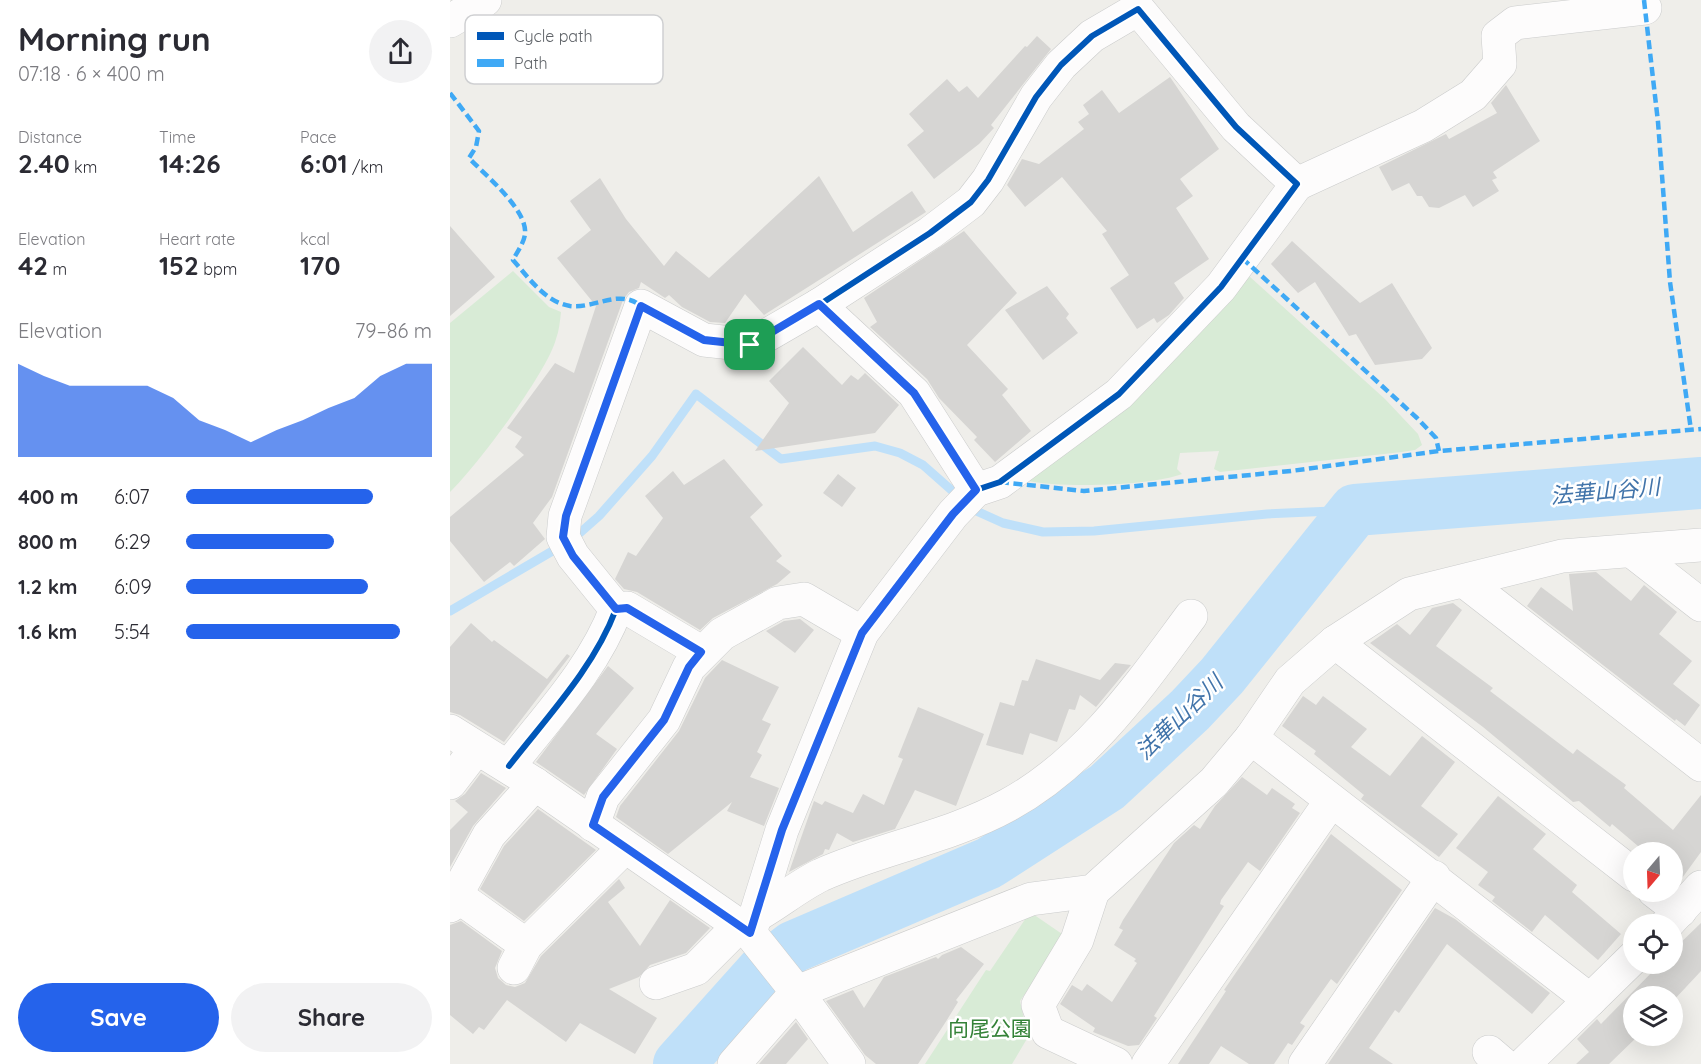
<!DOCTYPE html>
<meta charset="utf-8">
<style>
:root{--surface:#fff;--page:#f2f2f3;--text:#2b2b33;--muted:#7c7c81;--accent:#2563eb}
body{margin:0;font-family:Quicksand,"Noto Sans JP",sans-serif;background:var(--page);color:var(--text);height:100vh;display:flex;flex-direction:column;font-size:22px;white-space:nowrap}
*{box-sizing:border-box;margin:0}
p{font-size:20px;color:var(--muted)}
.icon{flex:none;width:33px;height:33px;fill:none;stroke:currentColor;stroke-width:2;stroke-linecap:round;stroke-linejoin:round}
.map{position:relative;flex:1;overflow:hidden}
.details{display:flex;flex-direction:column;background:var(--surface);width:450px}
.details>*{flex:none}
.needle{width:39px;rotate:199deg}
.fabs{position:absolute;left:1173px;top:842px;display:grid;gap:12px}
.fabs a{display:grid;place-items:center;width:60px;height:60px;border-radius:50%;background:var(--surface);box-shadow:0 6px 24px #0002;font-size:30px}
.pin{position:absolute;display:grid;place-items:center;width:51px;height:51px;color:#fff;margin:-26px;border-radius:12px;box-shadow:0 3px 9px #0006}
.round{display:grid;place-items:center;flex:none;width:63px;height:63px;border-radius:32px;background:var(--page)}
.summary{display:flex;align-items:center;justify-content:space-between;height:102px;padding:0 18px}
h1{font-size:33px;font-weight:700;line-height:45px}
.figures{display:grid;grid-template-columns:repeat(3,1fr);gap:9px;height:102px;padding:6px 18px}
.figures div{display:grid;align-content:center}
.figures b{font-size:26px;font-weight:700}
.figures small{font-size:16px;font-weight:400}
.figures p{font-size:16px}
.chart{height:168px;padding:12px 18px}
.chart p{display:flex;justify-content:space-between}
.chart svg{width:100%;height:108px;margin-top:6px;fill:var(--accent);opacity:.7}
.action{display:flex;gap:12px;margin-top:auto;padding:12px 18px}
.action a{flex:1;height:69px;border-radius:36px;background:var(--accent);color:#fff;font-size:24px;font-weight:700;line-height:69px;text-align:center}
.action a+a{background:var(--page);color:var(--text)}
ul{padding:0 18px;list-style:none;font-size:20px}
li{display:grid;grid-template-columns:96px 72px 1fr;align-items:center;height:45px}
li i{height:15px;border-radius:8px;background:var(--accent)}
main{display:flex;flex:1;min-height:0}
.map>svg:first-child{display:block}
.green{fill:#d8ebd6}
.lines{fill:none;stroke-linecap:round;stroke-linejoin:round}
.stream{stroke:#bfe0f9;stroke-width:9}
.river{stroke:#bfe0f9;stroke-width:52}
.building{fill:#d6d5d3}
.minor-casing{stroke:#cbcccc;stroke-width:34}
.minor{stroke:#fdfcfc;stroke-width:33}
.quiet{stroke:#3fa9f5;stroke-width:4.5;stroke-dasharray:9 4.5;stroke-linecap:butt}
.cycleway-casing{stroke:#fff;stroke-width:10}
.cycleway{stroke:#0057b8;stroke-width:6}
.route-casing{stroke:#fff;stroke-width:12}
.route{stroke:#2563eb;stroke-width:8}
.labels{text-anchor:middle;stroke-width:5;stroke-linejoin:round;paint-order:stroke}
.park-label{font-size:21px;fill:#348238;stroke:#fff}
.water-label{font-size:22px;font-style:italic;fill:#4174aa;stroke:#fff}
.key{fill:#fff;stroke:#cfd0d2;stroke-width:1.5}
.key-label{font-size:16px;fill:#5f6368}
</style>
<main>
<section class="details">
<div class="summary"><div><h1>Morning run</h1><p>07:18 · 6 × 400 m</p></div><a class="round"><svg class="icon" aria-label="share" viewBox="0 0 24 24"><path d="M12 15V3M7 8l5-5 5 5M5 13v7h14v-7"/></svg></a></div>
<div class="figures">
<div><p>Distance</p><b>2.40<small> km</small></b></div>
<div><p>Time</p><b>14:26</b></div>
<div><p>Pace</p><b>6:01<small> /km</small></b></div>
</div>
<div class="figures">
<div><p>Elevation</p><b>42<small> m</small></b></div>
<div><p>Heart rate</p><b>152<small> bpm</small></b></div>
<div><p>kcal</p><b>170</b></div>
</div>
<div class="chart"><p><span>Elevation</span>79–86 m</p>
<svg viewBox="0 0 160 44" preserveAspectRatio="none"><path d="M0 44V6L10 11L20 15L30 15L40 15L50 15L60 20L70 29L80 33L90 38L100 33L110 29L120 24L130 20L140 11L150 6L160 6V44z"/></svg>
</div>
<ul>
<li><b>400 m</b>6:07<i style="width:76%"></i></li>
<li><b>800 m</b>6:29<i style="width:60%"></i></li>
<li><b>1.2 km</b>6:09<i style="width:74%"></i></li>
<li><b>1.6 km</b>5:54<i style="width:87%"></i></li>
</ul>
<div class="action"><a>Save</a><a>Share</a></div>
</section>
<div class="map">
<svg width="1251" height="1064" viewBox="0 0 1251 1064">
<rect width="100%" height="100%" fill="#efeeea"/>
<!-- green -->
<g class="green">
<path d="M789,267L935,399L968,434L972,445L965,450L952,452L770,472L764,469L769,451L730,453L727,469L732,474C702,486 610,488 579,481Z"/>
<path d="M63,271L99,307L111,312C110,321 109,331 106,339C97,373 26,467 0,492V323Z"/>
<path d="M580,912L615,936L570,1001L578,1037L562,1064H475L536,970L540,971Z"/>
</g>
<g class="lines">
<!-- stream -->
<path class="stream" d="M0,611L123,539L149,516L202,456L246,394L331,459L425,446L450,453L473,465L524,510L553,523L593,532L644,531L817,514L905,510"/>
<!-- river -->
<path class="river" d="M229,1064L314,969L343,947L539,863L657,787L740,710L772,676L905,510L1251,483"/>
</g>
<!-- building -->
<g class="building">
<path d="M587,36L601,49L541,125L544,128L529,144L484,179L457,145L474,131L459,114L497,79L509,92L517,86L528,98L575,46L577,47Z"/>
<path d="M720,77L769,149L730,179L743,196L726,208L759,259L724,283L734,298L719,315L707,323L704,318L687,329L660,288L679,275L652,234L657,231L612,177L575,207L557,185L572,159L589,164L634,129L628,122L639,114L633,105L652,90L669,113Z"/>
<path d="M1056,85L1090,141L1043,172L1047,178L1042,180L1049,191L1023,207L1015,195L989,208L979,207L972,196H967L959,183L942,191L929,167L996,134L999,139L1047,113L1041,103Z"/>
<path d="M369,176L403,232L462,191L476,212L314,315L295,294L275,323L260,322L232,307L219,295L215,298L191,282L189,288L179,292L173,300L102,497L83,523L95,539L64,566L60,562L34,582L0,541V517L74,455L65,447L72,437L57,428L105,363L124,373L146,306L107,258L141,230L120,201L150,178L176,219L214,266L226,251L259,278Z"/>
<path d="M0,226L45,277L0,316Z"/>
<path d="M514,231L567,293L517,345L558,389L552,395L581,431L545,462L524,440L527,437L489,398L477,379L420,327L427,322L414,298Z"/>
<path d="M842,241L910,303L942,283L982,348L972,359L925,365L906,334L899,336L865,282L848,293L821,264Z"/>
<path d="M597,286L619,314L616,318L628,333L593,360L555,310Z"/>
<path d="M353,347L392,385L401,375L408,380L415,373L449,405L425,433L305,451L339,403L319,381Z"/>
<path d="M274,459L313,505L300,517L332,556L326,561L341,572L327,584L263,618L250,630L187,592L174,589L165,579L178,552L186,556L213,518L195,496L223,471L234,485Z"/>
<path d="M388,474L406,488L392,507L373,493Z"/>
<path d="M1146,572L1181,601L1194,585L1227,612L1209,634L1242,661L1223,684L1250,705L1235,726L1226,719L1225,721L1077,606L1091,587L1123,611L1119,574Z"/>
<path d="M1003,603L1012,610L986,646L1043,688L1040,691L1123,754L1127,749L1176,785L1174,788L1223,830L1251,795V852L1227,885L1222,882V852H1195L1162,824L1160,827L1129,801L1123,802L1033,727L920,643L947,624L960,635L982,608Z"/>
<path d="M350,619L364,630L345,653L316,631L334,621Z"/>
<path d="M21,623L42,642L44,640L97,679L117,654L120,656L54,742L10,715L0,712V647Z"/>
<path d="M586,659L650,680L665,663L681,665L646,707L630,695L625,710L619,709L607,742L580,733L573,755L536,745L550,702L564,706L572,680L578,681Z"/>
<path d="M272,660L329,687L312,720L321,724L307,752L312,755L300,777L329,788L314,826L277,811L282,802L218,854L166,817L170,806L229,731L255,678Z"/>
<path d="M158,666L184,688L146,734L167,749L134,795L86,762Z"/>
<path d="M853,696L866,705L873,696L917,729L901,747L940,776L972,736L1005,762L971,806L1008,834L989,857L911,799L914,795L864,754L866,751L832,726Z"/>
<path d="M468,707L534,734L506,806L465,790L445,829L403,842L387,833L379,850L375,849L373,854L339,872L364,801L372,805L375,801L403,813L413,794L434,805L453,759L448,757Z"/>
<path d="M31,773L56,788L23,826L0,867V830L18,812L5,801L15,794Z"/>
<path d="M792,777L817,795L822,788L845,804L842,808L850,813L810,871L798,862L771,900L770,904L774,906L704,1016L707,1018L689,1045L678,1046L643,1032L645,1028L610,1004L622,985L632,991L637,984L662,1002L687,963L684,961L686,959L664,945L673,930L669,928L673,920L724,843L744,825L750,829L765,806Z"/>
<path d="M1048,796L1096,834L1083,849L1127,885L1122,892L1171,934L1148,960L1095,915L1082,932L1042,901L1045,897L1028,885L1038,872L1006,848Z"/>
<path d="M88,809L146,850L74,921L30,889L54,846Z"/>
<path d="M881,834L952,890L887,984L881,979L850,1023L855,1026L842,1045L838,1043L824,1064H799L771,1046L759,1064H728L776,991L774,990Z"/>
<path d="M169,879L175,888L158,902L190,946L220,900L260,928L236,953L200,965L189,977L159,989L207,1018L185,1054L130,1023L116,1042L57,1000L34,1030L29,1027L23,1034L0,1015V925L11,921L52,951L45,968L48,978L56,985L65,987L75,983L91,956Z"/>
<path d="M985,908L1005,919L1100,993L1082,1014L997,944L949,1013L945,1010L919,1048L943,1064H878Z"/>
<path d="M1251,923V971L1222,1002V996H1184V1035H1189L1159,1064H1126L1139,1052L1127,1039L1147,1019L1151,1024L1211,963H1222V951Z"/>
<path d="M511,947L534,964L506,1000L508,1002L495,1023L468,1064H426L415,1055L376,1001L403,990L414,1008L434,977L486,957L488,959L492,955Z"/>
<path d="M346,1022L358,1039L336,1064H309Z"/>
</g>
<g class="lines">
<defs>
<g id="minor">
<path d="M0,21L35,0"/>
<path d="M847,184L973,126L1023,95L1050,64L1048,36L1065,23L1195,8"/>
<path d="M369,305L464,393L526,490"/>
<path d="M1183,552L1251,605"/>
<path d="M1014,581L1251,765"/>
<path d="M166,609L177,608L251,652"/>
<path d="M885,642L1184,875"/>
<path d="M0,731L85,784L300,933L347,992L399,1064"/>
<path d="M801,738L1140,1000L1184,957"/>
<path d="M59,766C97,717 144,668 166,609L123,556L113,537L115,516L191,306L254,340L300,345L369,305L480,233L521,202L538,180L586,97L611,65L642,36L688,9L786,127L847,184L771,287L669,394L550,482L526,490L503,514L412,633L332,830L300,933"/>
<path d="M0,783L26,749"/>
<path d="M143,825L153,797L214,720L239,667L272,634L328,603L354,599L412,633"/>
<path d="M643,891L627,940L588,1005L598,1032L666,1064"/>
<path d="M1204,891L1230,911"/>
<path d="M6,895L76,945"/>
<path d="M0,906L39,835L85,784"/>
<path d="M305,916C327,904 348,886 371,875C431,848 500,837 558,805C637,762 689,686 741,616"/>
<path d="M1217,924L1251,887"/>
<path d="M64,968L76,945L175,847"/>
<path d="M206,983L246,969L289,926"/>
<path d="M1039,1052L1053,1064"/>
<path d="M284,1064L347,992L581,899L643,891L764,782L801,738L840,681L885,642L959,594L1112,556L1251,545"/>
<path d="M698,1064L881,801"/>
<path d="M855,1064L984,877"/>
<path d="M1074,1064L1140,1000"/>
</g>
</defs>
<!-- minor casing -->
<use href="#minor" class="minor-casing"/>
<!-- minor -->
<use href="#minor" class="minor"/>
<!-- quiet -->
<g class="quiet">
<path d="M1194,0L1208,122L1220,282L1241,430"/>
<path d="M0,93L29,131L26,147L19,158C35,175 78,210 75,234C74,243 67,252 63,260C78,277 95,302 120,306C145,309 169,288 191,306"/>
<path d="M792,258L967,418L986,438L989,451"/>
<path d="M550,482L634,491L841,471L989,451L1251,429"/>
</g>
<defs>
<path id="cycleway" d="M59,766C97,717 144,668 166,609L123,556L113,537L115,516L191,306L254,340L300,345L369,305L480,233L521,202L538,180L586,97L611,65L642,36L688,9L786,127L847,184L771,287L669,394L550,482L526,490L503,514L412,633L332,830L300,933"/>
</defs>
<!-- cycleway casing -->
<use href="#cycleway" class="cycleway-casing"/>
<!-- cycleway -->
<use href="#cycleway" class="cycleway"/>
</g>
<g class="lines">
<defs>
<path id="route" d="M369,304L464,393L526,490L503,514L412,633L332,830L300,933L143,825L153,797L214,720L239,667L251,652L177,608L166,609L123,556L113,537L116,516L191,306L254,340L300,345Z"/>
</defs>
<!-- route casing -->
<use href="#route" class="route-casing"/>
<!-- route -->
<use href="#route" class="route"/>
</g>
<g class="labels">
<!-- park labels -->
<g class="park-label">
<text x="540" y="1036">向尾公園</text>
</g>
<!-- water labels -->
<g class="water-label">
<text transform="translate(1155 491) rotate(-5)" y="8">法華山谷川</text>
<text transform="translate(729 717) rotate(-44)" y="8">法華山谷川</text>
</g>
</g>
<!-- legend -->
<rect x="15" y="15" width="198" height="69" rx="9" class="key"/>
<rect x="27" y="32" width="27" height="8" fill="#0057b8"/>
<rect x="27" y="59" width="27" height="8" fill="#3fa9f5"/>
<g class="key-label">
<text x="64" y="42">Cycle path</text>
<text x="64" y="69">Path</text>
</g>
</svg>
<div class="fabs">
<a><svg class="needle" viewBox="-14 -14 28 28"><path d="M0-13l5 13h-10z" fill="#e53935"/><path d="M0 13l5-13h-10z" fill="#7c7c81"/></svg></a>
<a><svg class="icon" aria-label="locate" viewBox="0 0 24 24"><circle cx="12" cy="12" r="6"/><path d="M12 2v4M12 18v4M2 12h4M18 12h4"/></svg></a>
<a><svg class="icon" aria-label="layers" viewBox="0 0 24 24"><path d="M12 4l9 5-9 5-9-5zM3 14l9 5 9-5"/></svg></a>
</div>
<div class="pin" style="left:300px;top:345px;background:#1e9e55"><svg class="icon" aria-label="arrive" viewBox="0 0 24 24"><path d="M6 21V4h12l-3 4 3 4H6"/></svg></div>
</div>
</main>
